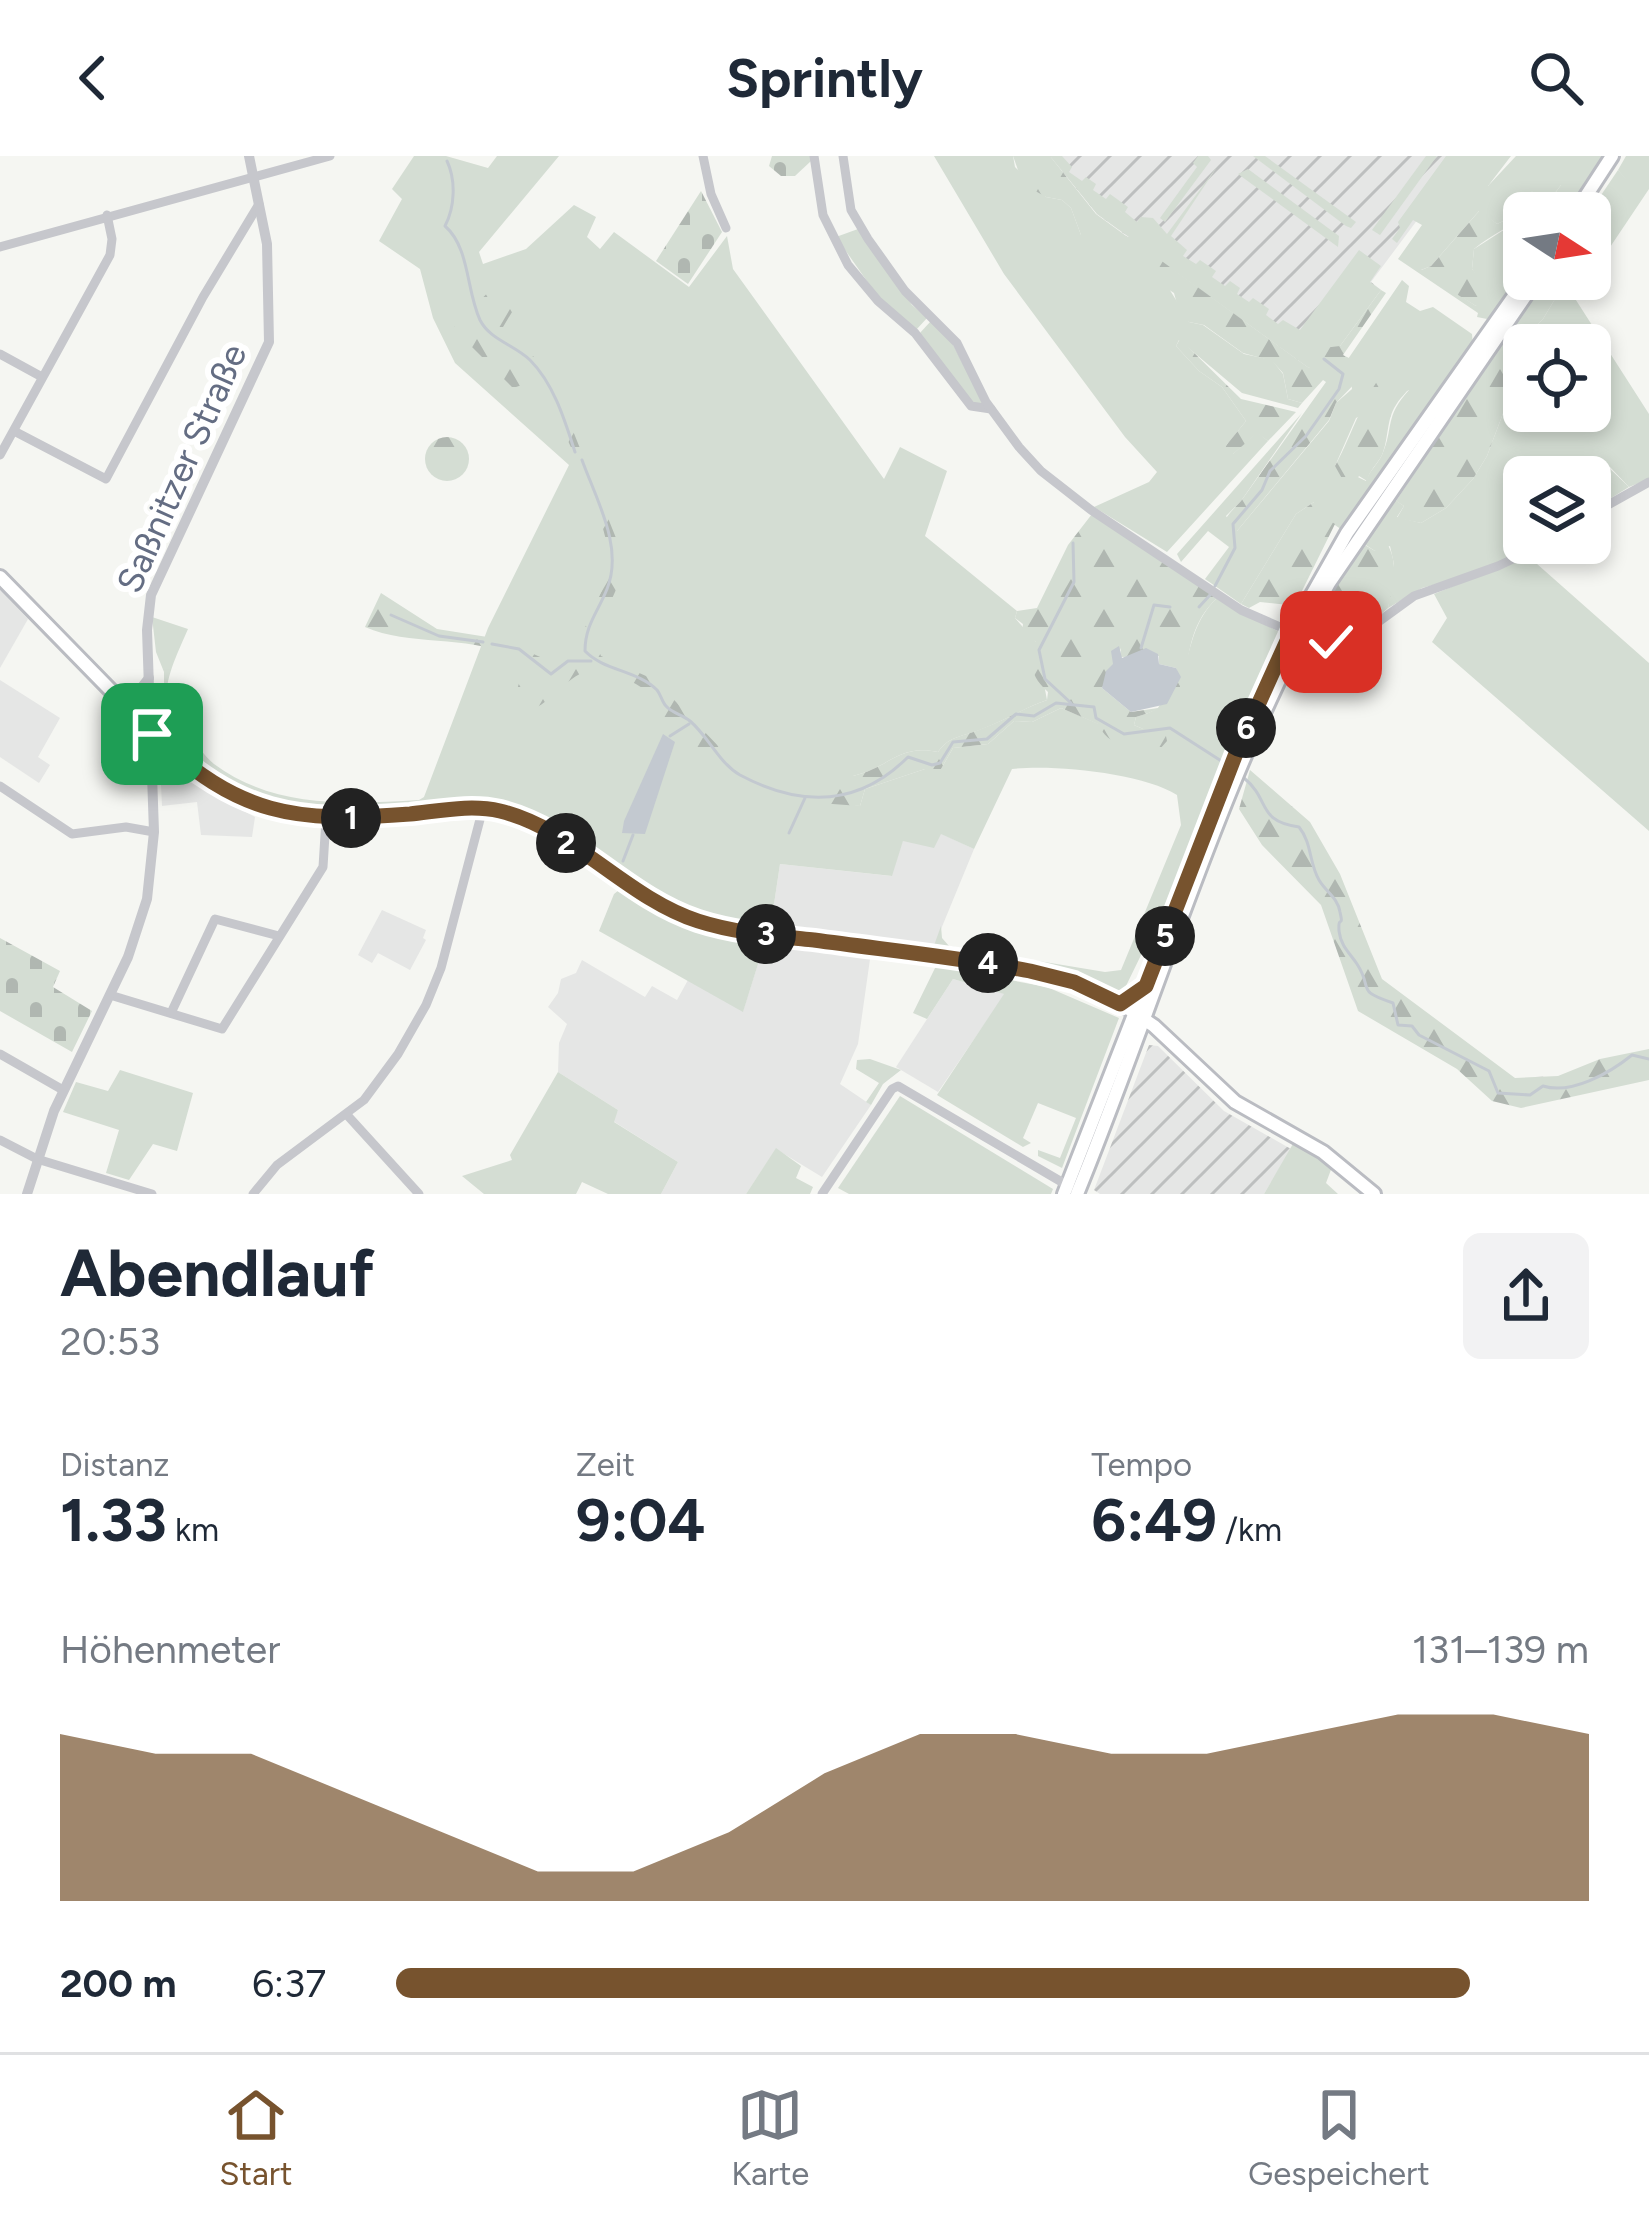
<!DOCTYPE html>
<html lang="de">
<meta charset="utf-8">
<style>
:root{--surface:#fff;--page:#f2f2f3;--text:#1f2937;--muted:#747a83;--line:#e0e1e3;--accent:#77532e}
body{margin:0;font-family:Figtree,sans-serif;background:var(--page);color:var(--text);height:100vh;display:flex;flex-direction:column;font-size:45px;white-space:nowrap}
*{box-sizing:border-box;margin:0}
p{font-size:39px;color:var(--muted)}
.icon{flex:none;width:66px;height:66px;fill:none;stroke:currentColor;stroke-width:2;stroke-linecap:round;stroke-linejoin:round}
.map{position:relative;height:1038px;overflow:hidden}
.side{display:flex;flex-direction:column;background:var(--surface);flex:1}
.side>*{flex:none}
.needle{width:78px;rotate:102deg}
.fabs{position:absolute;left:1503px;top:36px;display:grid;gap:24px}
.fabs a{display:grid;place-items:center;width:108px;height:108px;border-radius:18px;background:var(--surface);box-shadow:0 6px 18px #0003;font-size:60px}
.pin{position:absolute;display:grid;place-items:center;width:102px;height:102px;color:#fff;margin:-51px;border-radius:24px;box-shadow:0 6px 18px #0006}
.km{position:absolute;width:60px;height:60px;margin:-30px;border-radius:50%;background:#222;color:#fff;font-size:33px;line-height:60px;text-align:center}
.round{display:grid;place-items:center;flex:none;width:126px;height:126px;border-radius:18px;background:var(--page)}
.summary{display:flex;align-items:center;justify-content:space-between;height:204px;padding:0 60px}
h1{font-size:66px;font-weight:700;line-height:90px}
.stats{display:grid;grid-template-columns:repeat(3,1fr);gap:18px;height:204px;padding:12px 60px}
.stats div{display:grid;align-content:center}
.stats b{font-size:60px;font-weight:700}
.stats small{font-size:33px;font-weight:400}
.stats p{font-size:33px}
.chart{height:336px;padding:24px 60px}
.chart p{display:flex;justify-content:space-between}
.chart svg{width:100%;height:216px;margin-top:12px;fill:var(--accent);opacity:.7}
ul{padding:0 60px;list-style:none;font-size:39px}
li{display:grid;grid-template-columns:192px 144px 1fr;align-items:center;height:90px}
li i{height:30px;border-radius:15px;background:var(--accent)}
header{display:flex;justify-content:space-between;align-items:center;height:156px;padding:0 60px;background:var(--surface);font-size:54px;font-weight:700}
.tab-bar{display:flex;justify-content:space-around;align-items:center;height:168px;border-top:3px solid var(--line);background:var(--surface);font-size:33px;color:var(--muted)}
.tab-bar a{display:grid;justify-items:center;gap:6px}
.tab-bar .active{color:var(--accent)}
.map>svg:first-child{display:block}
.built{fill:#e5e6e5}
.industrial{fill:url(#industrial-furrows)}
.grass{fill:#d4ddd3;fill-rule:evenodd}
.forest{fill:url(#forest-firs);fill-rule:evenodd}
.cemetery{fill:url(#cemetery-stones)}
.water{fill:#c3c9d0}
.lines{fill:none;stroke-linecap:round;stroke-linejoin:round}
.stream{stroke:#c3c9d0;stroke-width:3}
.secondary-casing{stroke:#babcc2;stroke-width:18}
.minor{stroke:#c6c7cc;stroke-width:9}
.tertiary{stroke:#c6c7cc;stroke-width:10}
.secondary{stroke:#fff;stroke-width:12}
.route-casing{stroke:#fff;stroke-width:24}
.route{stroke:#77532e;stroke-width:15}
.labels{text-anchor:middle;stroke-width:12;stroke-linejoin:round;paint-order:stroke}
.street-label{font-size:36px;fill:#646d83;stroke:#fff}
</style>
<header><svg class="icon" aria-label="back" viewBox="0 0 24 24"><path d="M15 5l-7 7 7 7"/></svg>Sprintly<svg class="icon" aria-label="search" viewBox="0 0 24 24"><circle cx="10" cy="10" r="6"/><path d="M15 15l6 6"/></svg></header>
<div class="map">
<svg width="1649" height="1038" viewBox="0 0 1649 1038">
<defs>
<pattern id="industrial-furrows" width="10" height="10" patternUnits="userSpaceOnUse" patternTransform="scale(3)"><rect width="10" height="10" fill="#e5e6e5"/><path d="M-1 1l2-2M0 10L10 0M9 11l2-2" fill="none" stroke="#bdbfbf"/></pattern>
<pattern id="forest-firs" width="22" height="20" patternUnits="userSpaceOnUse" patternTransform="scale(3)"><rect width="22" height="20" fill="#d4ddd3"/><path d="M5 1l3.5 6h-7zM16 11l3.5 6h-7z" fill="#b0b7b1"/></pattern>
<pattern id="cemetery-stones" width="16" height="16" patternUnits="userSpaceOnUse" patternTransform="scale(3)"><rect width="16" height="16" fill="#d4ddd3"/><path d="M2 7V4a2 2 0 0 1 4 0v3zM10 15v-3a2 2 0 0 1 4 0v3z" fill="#b0b7b1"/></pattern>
</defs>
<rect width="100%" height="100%" fill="#f5f6f2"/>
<!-- built -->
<g class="built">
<path d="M0,434L28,463L0,512Z"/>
<path d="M0,524L60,562L38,601L50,609L39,627L0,601Z"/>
<path d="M175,618L255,661L252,681L201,679L197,646L162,650L161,629L165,621Z"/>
<path d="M940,677L974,693L932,795L770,775L780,708L891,720L903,684Z"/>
<path d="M382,754L426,774L423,782L426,784L410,814L378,797L372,807L358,799Z"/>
<path d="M761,782L871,796L858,888L840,928L871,949L822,1021L776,993L746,1038H661L678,1006L613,965L618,954L558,916L559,887L567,868L548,851L558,837L561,823L576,817L582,804L645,841L652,830L677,844L688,824L743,855L764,789Z"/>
<path d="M953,823L1005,838L938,936L896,911Z"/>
</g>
<!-- industrial -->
<g class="industrial">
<path d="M1050,0H1465L1371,126L1381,134L1309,212L1097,58Z"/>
<path d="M1149,889L1158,890L1224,955L1291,993L1264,1038H1100L1094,1034Z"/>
</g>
<!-- grass -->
<g class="grass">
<path d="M414,0H446L488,12L497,0H559L479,96L483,108L526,93L574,49L596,61L587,81L600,93L614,76L689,131L727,80L733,113L884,323L900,291L947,315L925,380L1017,455L1015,462L1036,486L1047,544C1024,552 1004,565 982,573C963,581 950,579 938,596C898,588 891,611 853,620L838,646L860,650L865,633L925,613H941L953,592L988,588L1014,565L1032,566L1061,552L1099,568L1143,573L1134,569L1136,561C1202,545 1173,484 1217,442L1279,476L1280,489L1228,604L1164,773L1152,796L1144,793L1125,832L1118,835V838L1054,815L932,795L941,770L942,782L949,790L1105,816L1121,814L1181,669L1177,639C1143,617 1053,608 1012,613L974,693L941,678L934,692L903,685L892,720L780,708L770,775L699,761L657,742L523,657L509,653L422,652V648L316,654L263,644L220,620L164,576V516L156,496L152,461L188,473C177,499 158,534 170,562C174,573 183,573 190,580C198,589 204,600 214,608C275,653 348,648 419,644L424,641L488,472L569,309L455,207L433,162L420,113L379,85L402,43L392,33Z"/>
<path d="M934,0H1013L1015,11L1046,41L1062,44L1071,52L1081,79L1129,81L1097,58L1050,0H1062L1072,11L1069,16L1082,25L1086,21L1096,28L1093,34L1106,43L1110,38L1128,51L1125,56L1137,66L1141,61L1153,62L1167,78L1219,8L1171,80L1187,94L1183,100L1196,108L1200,104L1216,115L1212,121L1225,130L1230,125L1240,132L1237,138L1249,146L1253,142L1269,153L1266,159L1278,168L1283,164L1300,174L1359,94L1381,110L1370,126L1381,134L1340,190L1309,212L1152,99C1162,125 1176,142 1189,166L1203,169L1244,198L1272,204L1283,218L1288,243L1302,247L1298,252L1242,237L1179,184L1176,190L1199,215L1222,231L1246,265L1225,291L1233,298L1257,276L1268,285L1167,396L1094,351L1149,326L1157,316L1125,281L1004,118Z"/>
<path d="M1198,0H1208L1211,4L1165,66L1160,62L1197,11L1193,7Z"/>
<path d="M1253,0H1265L1356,66L1351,72L1346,70Z"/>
<path d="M1426,0H1437L1380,79L1372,74Z"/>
<path d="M1446,0H1511L1488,30L1516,0H1609L1570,57H1530L1545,51L1561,29L1531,36L1514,60L1497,68L1479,55L1431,110L1421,114L1476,150L1481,126L1472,113L1474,93L1524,61V120L1487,163L1477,161L1478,157L1398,103L1422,69L1413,64L1397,87L1392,83L1400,72L1398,66Z"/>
<path d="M1626,0H1649V33L1590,121V86L1627,25L1618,14Z"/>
<path d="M1248,13L1339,80L1338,91L1238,18Z"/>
<path d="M858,73L912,149L927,162L916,174L881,145L836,81Z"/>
<path d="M1567,123H1589L1574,141L1649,258V323L1629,331L1610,311L1599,309L1577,321H1524L1522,396L1477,417L1422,432L1388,452L1394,408L1390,390L1375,395L1355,382L1338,406L1351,380L1329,365L1314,346L1296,358L1241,448L1205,423L1229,391L1208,375L1181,406L1177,398L1302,257L1241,345L1226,360L1237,375L1329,265L1336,247L1352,233L1348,203L1402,124L1409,130L1406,146L1420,155L1433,151L1472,178L1473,191L1371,328L1381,334L1482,191L1386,338L1404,350L1397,361L1421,367L1446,352L1473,323L1487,300L1511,236L1515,192L1543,163ZM1524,189H1590V255H1524ZM1409,234C1384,261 1394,272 1382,299C1377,309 1370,314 1366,325L1335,310L1356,262Z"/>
<path d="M931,165L951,185L984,248L978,250L971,245L919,178Z"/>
<path d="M1528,400L1649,507V675L1432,486L1447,462L1434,438Z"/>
<path d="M623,731L645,745L761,782L764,789L743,856L599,775L614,738Z"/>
<path d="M936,810L1047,831L1119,862L1062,1012L1038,1000V994L1060,1002L1076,962L1038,947L1023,982L1031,987L1023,991L937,939L1004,838L953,823L927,863L913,857Z"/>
<path d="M870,903L901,914L883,928L871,949L866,946L879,927L856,913L857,904Z"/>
<path d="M120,914L193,937L177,995L153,988L129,1024L106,1017L119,974L63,956L76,926L108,935Z"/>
<path d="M558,916L618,954L614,966L678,1006L661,1038H608L582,1026L576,1038H484L462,1020L512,1004L510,999Z"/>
<path d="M900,940L1053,1033L1051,1038H849L838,1032Z"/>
<path d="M1294,986L1332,1011L1326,1027L1338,1038H1264Z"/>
<path d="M776,992L801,1010L796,1022L813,1031L810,1038H746Z"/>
</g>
<!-- forest -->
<g class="forest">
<path d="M1013,0H1050L1096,58L1129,82L1123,92L1113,97L1081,79L1071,52L1062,44L1046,41L1023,28Z"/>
<path d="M1618,14L1628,25L1590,86L1589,57Z"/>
<path d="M1557,23L1561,29C1538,62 1506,67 1474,93L1472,113L1489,132L1476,150L1419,115L1431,110L1480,54L1497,68L1514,60L1531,36Z"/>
<path d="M1152,98L1309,212L1323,192L1340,190L1381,134L1386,137L1343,199L1357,206L1363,219L1336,247L1329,264L1237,375L1240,387L1225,383C1218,366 1230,357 1241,345L1326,226L1323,224L1302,247L1288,243L1283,217L1272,205L1243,197L1204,169L1189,166L1180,159L1174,137L1163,130L1151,129L1146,122Z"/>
<path d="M511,113L530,126L503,171L536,203L565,255L618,387L619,427L594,483L601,500L655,524L721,593V607L708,609L689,600L687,577L679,569L664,570C661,561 660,550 655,543C644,528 602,510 584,516C559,526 542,563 510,555L525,509C481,475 414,493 365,471L381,437L437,473L500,483L549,505L580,495C582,462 608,436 609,407C610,366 558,261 537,224L513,232L453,172Z"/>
<path d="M1544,123H1567L1543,163L1515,192L1511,236L1487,300L1473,323L1446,352L1421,367L1397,362L1404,350L1396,345Z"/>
<path d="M1180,183L1241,243L1296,256L1268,285L1257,277L1232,299L1224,292L1246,265L1222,231L1199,215L1176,190Z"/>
<path d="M1388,211L1403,215L1410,223C1409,238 1403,237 1396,249C1386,264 1389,283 1382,299C1377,309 1370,313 1367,325L1359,320L1349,335L1335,310C1353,277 1362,241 1388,211Z"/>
<circle cx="447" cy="303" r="22"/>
<path d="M1605,308L1629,331L1590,355V321H1577Z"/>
<path d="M1320,336L1340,348L1329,364L1335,368L1300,439L1288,449L1260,446L1249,452L1241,448L1296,358L1314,346Z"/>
<path d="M1092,358L1217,442C1167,490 1211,542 1136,561L1134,569L1143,573L1155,564L1164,570L1167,585L1159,594C1136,595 1109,592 1098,568L1061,552L1032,566L1014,565L988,588L953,592L941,613H925L865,633L860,650L819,647L820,636L833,627L835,611L853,620C891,611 898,588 938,596C950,579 963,581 981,573C1004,565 1024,552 1047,544L1048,536C1031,520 1028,508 1036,486L1022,476L1023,468L1015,462L1017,455L1037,452L1068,389ZM1121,492L1120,501L1159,500V508L1176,512L1178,519L1158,552L1131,556L1102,532Z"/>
<path d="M1383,382C1400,402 1394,429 1388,452L1376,463C1357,462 1342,478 1320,475C1318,445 1346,413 1365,389L1375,395Z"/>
<path d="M1250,614L1310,666L1340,718L1382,823L1515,922L1558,920L1600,903L1649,893V924L1521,952L1492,945L1457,913L1358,855L1321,749L1262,689L1239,653Z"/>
</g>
<!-- cemetery -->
<g class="cemetery">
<path d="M772,0H811V5L795,20H781L769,10Z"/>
<path d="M701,35L722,76L688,128L656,105Z"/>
<path d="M0,782L60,815L53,831L92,855L72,896L0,855Z"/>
</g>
<!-- water -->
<g class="water">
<path d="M1119,490L1122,502L1146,492L1158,498L1159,508L1176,512L1181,521L1167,548L1131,556L1102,532L1106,515L1113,508L1111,495Z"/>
<path d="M663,578L675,586L645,678L622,677L624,665Z"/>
</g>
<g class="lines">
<!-- stream -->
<g class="stream">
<path d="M447,5C456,24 455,51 445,70C470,92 466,134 480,164C490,184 515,189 530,204C554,228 565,265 575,296"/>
<path d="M582,304C596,343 624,391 607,433C598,456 585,469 585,495C604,515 637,514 657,534C661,539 662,546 666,550C672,557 683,559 690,565C708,580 719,607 740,619C800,651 858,651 908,601L932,609L940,607L953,586L987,583L1016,558L1034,560L1056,547L1094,551L1096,562L1124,578L1170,572L1226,608"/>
<path d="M1215,430L1235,392L1233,368L1262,334L1270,315L1306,280L1339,233L1343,218L1324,203"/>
<path d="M1199,451L1210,439"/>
<path d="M391,459L439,480L483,486"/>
<path d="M492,488L519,493L551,518L568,505H591"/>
<path d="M1141,492L1154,449L1170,451"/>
<path d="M1071,547L1045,523L1039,494L1074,426L1073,387"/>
<path d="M670,580L689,568"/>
<path d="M1244,622C1271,644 1256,665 1299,671C1312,687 1309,707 1319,724C1326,736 1338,742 1340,756C1344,774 1338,757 1339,775C1341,791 1350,797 1357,808C1374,834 1354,834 1393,847L1398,869L1412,870L1419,879L1489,915L1498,937L1530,939L1543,930C1571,939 1610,917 1632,899L1649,903"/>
<path d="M789,677L805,642"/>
<path d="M623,705L633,679"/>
</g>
<defs>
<g id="secondary">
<path d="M1575,57L1612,0"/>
<path d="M0,421L167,592L201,620L249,646L282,657L326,663L457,653L495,654L544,672L644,740L694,764L748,776L981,806L1074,826L1120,847L1154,870L1235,946L1323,996L1374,1038"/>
<path d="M1064,1038L1235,600L1291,476L1347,377L1526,123"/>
<path d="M1077,1038C1160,835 1221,619 1329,427L1537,123"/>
</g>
</defs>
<!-- secondary casing -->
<use href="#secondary" class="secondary-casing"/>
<!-- minor -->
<g class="minor">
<path d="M703,0L711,38L726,72"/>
<path d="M814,0L823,59L848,109L878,145L915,177L971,250L991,253"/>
<path d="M843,0L851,54L868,83L905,135L957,187L986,246L1019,291L1041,315L1091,354L1241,454L1310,484H1343L1363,477L1414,440L1498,410L1547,387"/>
<path d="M0,91L330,0"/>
<path d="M0,198L42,221"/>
<path d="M14,275L106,323L203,141L259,48"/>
<path d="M0,299L110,99L112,83L107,59"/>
<path d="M1590,359L1649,326"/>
<path d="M0,630L72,678L126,671L154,676"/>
<path d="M110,839L222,873L323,711L326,663"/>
<path d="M171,857L215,763L279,780"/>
<path d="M0,898L63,934"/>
<path d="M348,960L419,1038"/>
<path d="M0,984L37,1003L152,1038"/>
<path d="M253,1038L277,1009L364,944L398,898L426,849L441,812L483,652"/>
<path d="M822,1038L892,933L898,930L1072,1032"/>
</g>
<!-- tertiary -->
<g class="tertiary">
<path d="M118,544L134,541L149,522"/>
<path d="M154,624L167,611L184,607"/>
<path d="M27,1038L54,955L128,801L147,743L154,676L147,474L151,439L269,186L267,88L249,0"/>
</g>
<!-- secondary -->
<use href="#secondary" class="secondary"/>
</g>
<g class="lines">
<defs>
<path id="route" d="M152,578C240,660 294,667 410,658C439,655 471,648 500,655C574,673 625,741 698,765C735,777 775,780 814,784C886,794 958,801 1030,815L1074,826L1120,848L1146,830L1235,600L1291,476L1310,484L1331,486"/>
</defs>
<!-- route casing -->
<use href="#route" class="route-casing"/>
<!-- route -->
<use href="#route" class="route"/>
</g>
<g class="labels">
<!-- street labels -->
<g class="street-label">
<text transform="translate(181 312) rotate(-66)" y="13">Saßnitzer Straße</text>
</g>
</g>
</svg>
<div class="fabs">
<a><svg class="needle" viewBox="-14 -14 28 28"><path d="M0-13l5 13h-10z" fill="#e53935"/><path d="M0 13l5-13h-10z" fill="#747a83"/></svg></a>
<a><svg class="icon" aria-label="locate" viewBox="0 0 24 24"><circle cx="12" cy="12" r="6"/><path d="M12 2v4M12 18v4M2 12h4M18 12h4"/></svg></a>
<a><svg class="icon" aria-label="layers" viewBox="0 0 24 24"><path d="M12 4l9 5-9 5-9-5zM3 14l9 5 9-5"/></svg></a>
</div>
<div class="pin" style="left:152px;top:578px;background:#1e9e55"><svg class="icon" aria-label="arrive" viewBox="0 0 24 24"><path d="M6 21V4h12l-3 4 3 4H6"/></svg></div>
<div class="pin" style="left:1331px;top:486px;background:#d93025"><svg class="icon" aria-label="check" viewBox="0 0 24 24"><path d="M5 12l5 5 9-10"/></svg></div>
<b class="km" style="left:351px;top:662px">1</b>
<b class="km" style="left:566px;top:687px">2</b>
<b class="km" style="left:766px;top:778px">3</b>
<b class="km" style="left:988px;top:807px">4</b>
<b class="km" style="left:1165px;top:780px">5</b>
<b class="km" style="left:1246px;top:572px">6</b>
</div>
<section class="side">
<div class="summary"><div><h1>Abendlauf</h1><p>20:53</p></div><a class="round"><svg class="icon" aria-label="share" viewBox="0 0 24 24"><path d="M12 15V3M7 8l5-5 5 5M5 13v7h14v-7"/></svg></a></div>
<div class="stats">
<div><p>Distanz</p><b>1.33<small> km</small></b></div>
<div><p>Zeit</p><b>9:04</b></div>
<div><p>Tempo</p><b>6:49<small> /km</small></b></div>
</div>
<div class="chart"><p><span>Höhenmeter</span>131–139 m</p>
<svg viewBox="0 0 160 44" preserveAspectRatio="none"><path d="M0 44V10L10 14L20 14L30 22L40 30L50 38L60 38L70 30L80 18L90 10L100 10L110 14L120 14L130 10L140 6L150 6L160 10V44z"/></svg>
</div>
<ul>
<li><b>200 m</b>6:37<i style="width:90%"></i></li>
</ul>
</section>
<nav class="tab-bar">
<a class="active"><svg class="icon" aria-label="home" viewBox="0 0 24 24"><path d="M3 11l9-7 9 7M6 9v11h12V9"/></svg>Start</a>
<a><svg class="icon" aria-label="map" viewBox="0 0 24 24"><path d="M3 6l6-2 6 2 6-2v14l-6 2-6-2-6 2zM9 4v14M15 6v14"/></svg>Karte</a>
<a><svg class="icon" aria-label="saved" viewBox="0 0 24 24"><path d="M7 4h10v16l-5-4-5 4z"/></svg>Gespeichert</a>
</nav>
